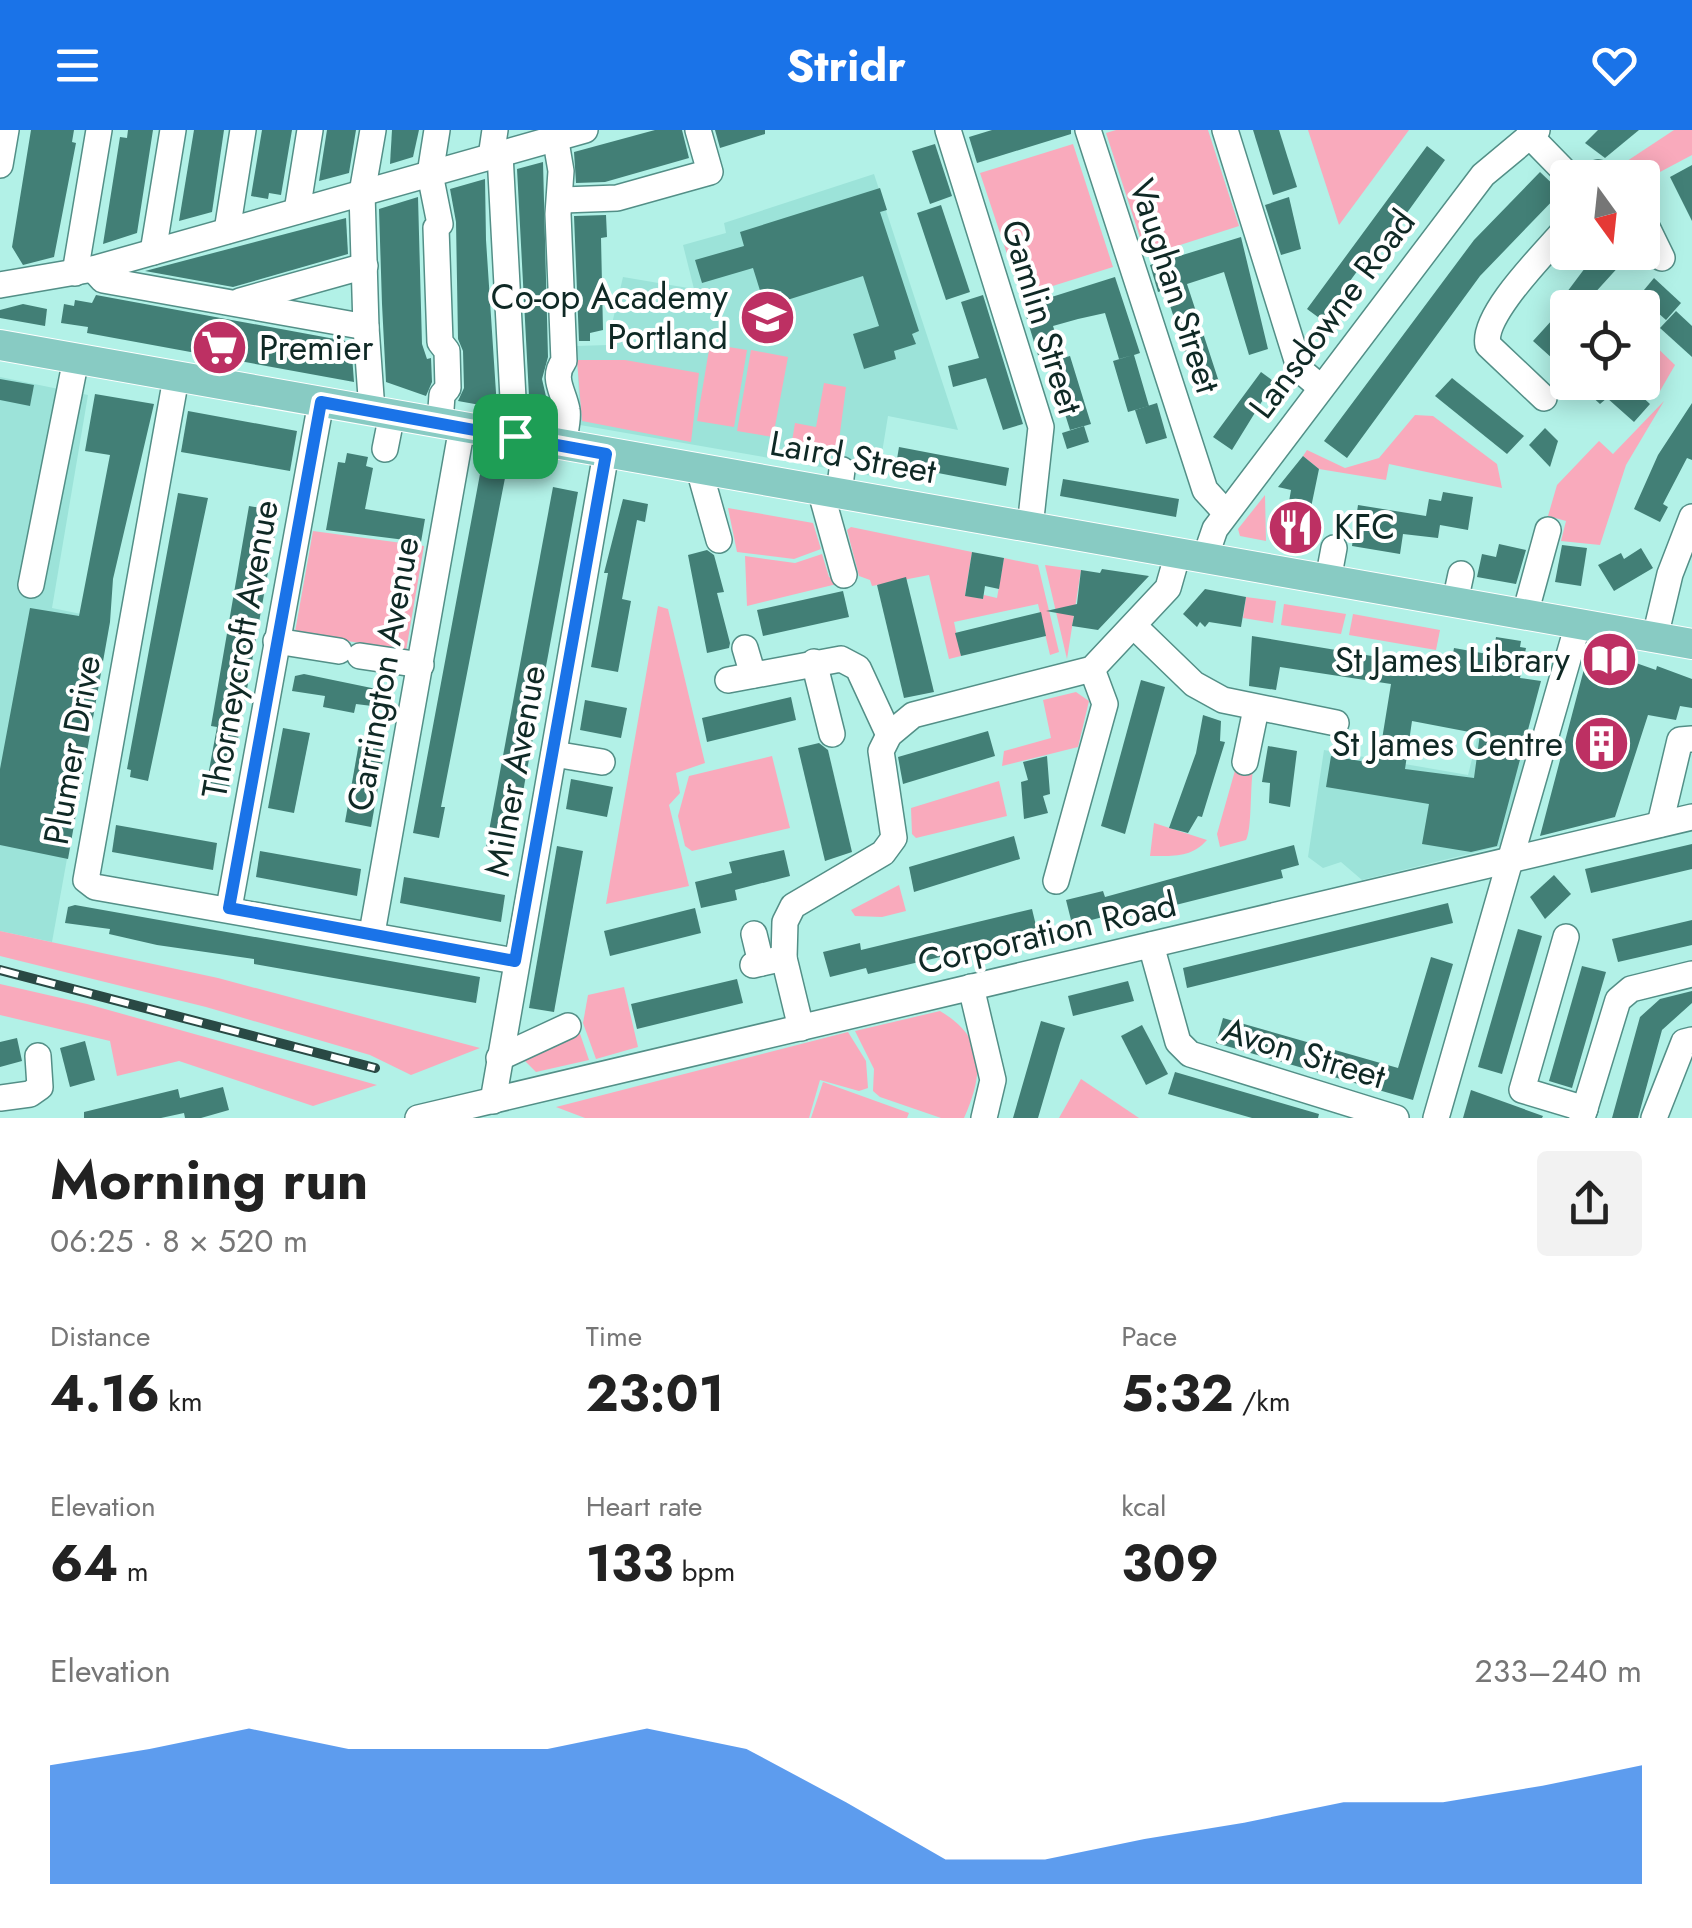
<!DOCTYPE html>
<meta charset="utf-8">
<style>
:root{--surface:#fff;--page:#f2f2f2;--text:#222;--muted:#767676;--accent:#1a73e8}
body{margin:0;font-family:Jost,sans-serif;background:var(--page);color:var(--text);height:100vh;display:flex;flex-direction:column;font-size:38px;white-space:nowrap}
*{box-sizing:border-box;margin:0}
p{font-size:32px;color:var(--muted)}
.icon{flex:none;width:55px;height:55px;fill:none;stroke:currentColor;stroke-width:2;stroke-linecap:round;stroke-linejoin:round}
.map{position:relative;height:988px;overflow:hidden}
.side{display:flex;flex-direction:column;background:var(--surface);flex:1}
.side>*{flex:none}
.needle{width:65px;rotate:165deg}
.controls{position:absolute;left:1550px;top:30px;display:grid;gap:20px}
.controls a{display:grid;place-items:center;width:110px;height:110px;border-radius:10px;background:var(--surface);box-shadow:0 5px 25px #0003;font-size:50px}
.pin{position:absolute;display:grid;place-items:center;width:85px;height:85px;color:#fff;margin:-42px;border-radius:20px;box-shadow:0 5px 15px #0006}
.round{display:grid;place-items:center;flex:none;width:105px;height:105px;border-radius:10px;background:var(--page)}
.summary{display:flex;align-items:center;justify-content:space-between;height:170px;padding:0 50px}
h1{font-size:55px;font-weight:700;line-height:75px}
.metrics{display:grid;grid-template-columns:repeat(3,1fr);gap:15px;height:170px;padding:10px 50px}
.metrics div{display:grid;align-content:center}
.metrics b{font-size:50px;font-weight:700}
.metrics small{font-size:28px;font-weight:400}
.metrics p{font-size:28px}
.chart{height:280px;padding:20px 50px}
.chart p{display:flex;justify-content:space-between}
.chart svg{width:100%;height:180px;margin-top:10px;fill:var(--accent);opacity:.7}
header{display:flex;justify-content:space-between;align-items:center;height:130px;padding:0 50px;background:var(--accent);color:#fff;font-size:45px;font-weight:700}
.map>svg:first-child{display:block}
.built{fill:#9ce3d9}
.green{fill:#f9aabc}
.building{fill:#427f76;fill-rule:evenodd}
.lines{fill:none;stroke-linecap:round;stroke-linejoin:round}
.minor-casing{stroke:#538f87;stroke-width:28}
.major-casing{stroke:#fff;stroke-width:32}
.minor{stroke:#fff;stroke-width:25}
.major{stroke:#88cbc3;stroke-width:30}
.rail-casing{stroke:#294944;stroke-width:10}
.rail{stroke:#fff;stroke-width:6;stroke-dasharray:19;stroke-linecap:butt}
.route-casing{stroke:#fff;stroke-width:20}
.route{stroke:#1a73e8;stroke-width:12}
.labels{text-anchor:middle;stroke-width:8;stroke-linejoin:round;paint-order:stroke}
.street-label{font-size:35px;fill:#0f2925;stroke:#fff}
.poi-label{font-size:35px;fill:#0f2925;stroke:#fff;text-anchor:end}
</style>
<header><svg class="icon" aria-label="menu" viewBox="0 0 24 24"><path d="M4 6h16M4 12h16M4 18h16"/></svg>Stridr<svg class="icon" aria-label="heart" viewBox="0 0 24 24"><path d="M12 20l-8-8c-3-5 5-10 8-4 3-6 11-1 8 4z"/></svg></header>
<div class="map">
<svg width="1692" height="988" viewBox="0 0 1692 988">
<rect width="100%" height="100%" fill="#b2f1e7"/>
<!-- built -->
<g class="built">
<path d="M874,44L958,300L888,286L878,347L580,295L577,216L607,215L623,147L694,159L683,115L726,103L724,93Z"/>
<path d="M0,247L88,265L52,478L110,490L52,812L0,801Z"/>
<path d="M1478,605L1529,614L1501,716L1362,750L1341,732L1323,738L1308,727L1324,620L1468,645Z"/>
</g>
<!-- green -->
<g class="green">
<path d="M1116,0H1208L1239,96L1146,126L1106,3Z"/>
<path d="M1308,0H1409L1339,95Z"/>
<path d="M1674,0H1692V25L1643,51L1618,37Z"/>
<path d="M1073,14L1113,137L1021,166L980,43Z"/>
<path d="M1645,206L1675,235L1660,261L1643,245Z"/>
<path d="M710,214L747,220L734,297L697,291Z"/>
<path d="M751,220L788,227L773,307L737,301Z"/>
<path d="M577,230H625L699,243L691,312L582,291Z"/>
<path d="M824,253L846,257L837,326L791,317L795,293L816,297Z"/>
<path d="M1664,271L1626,335L1600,415L1561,411L1566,391L1548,386L1557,355L1599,311L1613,324Z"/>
<path d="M1415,285L1433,286L1497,334L1502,358L1389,334L1386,350L1319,339L1303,326L1307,320L1345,338L1379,328Z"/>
<path d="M1265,365L1266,411L1240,406L1238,399Z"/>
<path d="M728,378L813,393L821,419L794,429L737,422Z"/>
<path d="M851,397L972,422L965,465L983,469L984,465L997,468L1004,428L1038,435L1059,522L1050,525L1038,474L954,492L961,526L949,529L929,445L872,456L870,450L859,446L847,400Z"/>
<path d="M313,401L424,416L406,521L295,502Z"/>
<path d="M822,424L829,447L845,452L747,476L745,426L795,433Z"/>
<path d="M1045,435L1081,440L1067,529Z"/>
<path d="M1246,467L1276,471L1273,493L1243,488Z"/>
<path d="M1284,474L1346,484L1341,504L1281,495Z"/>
<path d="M658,476L668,479L705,633L676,643L680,663L669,675L689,756L606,774Z"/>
<path d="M1353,484L1440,500L1436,520L1349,505Z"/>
<path d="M1076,562L1089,571L1078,617L1002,636L1004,621L1051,608L1043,570Z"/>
<path d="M772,626L790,698L692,721L685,716L678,686L689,646Z"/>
<path d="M1236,637L1253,640C1250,658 1252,700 1246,710L1220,717L1217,704Z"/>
<path d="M999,651L1007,686L916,708L912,704L911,678Z"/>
<path d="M1154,693L1207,710C1191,728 1173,726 1150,726Z"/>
<path d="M899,755L906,781L882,787L855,786L851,780Z"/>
<path d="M0,801L218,848L480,918L411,945L370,925L206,877L0,826Z"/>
<path d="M0,854L87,874L377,955L313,976L179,931L117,946L110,911L0,885Z"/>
<path d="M624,857L638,917L596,929L583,893L588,865Z"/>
<path d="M940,881C986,908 984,943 964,988H941L880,967L873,961L874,939L855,901Z"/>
<path d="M578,898L589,930L536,942L520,926Z"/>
<path d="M848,902L866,931L868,958L859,961L820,950L809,988H585L556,977Z"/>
<path d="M1081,949L1139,988H1059Z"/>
<path d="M823,952L909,983L907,988H811Z"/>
</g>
<!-- building -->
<g class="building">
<path d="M31,0H74L72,12L76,13L54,127L23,135L12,117Z"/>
<path d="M128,0H153L137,103L103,114L120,7L127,8Z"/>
<path d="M194,0H224L212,82L179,91Z"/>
<path d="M262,0H292L281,65L269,63L268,69L251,66Z"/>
<path d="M327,0H356L349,43L319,51Z"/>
<path d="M392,0H419L413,27L390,34Z"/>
<path d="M655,0H682L689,28L605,52L576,53L574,22Z"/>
<path d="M715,0H765V4L720,18Z"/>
<path d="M1071,0V4L977,33L969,7L992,0Z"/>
<path d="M1253,0H1279L1297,57L1273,65Z"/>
<path d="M1598,0H1639L1605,28L1585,13Z"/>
<path d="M935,14L952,66L930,74L912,21Z"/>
<path d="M1427,16L1445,30L1363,144L1358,140L1334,173L1339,176L1326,193L1307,179Z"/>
<path d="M543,32L548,227L542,249L551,288L530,285L517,39Z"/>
<path d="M1692,35V91L1670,47Z"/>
<path d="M1540,42L1561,62L1480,146L1347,328L1324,311L1474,110Z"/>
<path d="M485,49L486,110L497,278L458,271L464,258L463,221L458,209L456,92L450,59Z"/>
<path d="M880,58L887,80L880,82L919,201L912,204L916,214L894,221L896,229L864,239L853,204L879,196L863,146L784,171L781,161L762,167L753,138L702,153L695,130L744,116L740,102Z"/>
<path d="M418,67L422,214L427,229L431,228L432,252L426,266L386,252L382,174L379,79Z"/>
<path d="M1289,67L1301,119L1281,125L1265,75Z"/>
<path d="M941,75L970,162L946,170L917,83Z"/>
<path d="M606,85L607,107L601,108L603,200L590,203V211H579L574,86Z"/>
<path d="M346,88L348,124L233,157L145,141Z"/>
<path d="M1241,107L1268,219L1249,225L1224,142L1187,154L1219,252L1197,259L1165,160L1158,162L1150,135Z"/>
<path d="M1597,122H1632L1592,166L1605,178H1568V212L1553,229L1533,211L1563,178H1555Z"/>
<path d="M1115,147L1140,223L1134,225L1149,276L1128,282L1113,231L1133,225L1119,229L1105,183L1078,189L1053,196L1063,228L1070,226L1091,294L1070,300L1049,233L1056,230L1041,235L1023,176Z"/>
<path d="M1654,148L1681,173L1666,190L1639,166Z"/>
<path d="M96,165L351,212L354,252L87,203L88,197L61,193L64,174L74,176L75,170L92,173Z"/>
<path d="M983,165L1023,294L1003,300L986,248L953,257L948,236L979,228L961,172Z"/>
<path d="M23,174L47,179L45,196L0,188V180Z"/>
<path d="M1676,181L1692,196V227L1660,198Z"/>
<path d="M1261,242L1280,256L1269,272L1264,268L1232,320L1213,307Z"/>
<path d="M1452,248L1524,306L1507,324L1435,266Z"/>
<path d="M0,249L34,255L30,276L0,270Z"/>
<path d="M1576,252H1626L1650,274L1634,292L1607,268L1600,274Z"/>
<path d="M95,264L154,274L113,449L110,492L68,729L0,715V639L30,478L79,486L110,325L85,321Z"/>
<path d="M1157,273L1167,308L1146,314L1135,280Z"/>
<path d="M1692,273V330L1687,328L1663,374L1668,377L1660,392L1634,379L1658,325Z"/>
<path d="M188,281L297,301L290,341L181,322Z"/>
<path d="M1084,296L1089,312L1067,319L1062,303Z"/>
<path d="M1545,298L1558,311L1550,337L1529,315Z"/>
<path d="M899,317L1009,338L1006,356L896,335Z"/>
<path d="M347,323L368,327L366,336L373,338L365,379L425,389L421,412L326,400L338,332L345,333Z"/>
<path d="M1303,326L1319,339L1303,416L1282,412L1291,360L1278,357Z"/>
<path d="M480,344L505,348L441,677H445L439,708L413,703Z"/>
<path d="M1063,349L1179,369L1176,387L1060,366Z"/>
<path d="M553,357L578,362L512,722L486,717Z"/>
<path d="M1443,362L1473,367L1468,400L1440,395L1438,408L1403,404L1400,424L1352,416L1358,375L1426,386L1429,369L1441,371Z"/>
<path d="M178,363L208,368L148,651L130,647L131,640L127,639Z"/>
<path d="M623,369L648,374L645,392L637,390L622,469L631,471L618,542L591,537L608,443H604Z"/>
<path d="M249,376L279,381L229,659L224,658L223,666L205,662L217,597L211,596Z"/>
<path d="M1499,414L1526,420L1516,454L1477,447L1482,424L1496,427Z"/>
<path d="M1562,415L1587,418L1581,456L1555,452Z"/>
<path d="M1641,418L1653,438L1614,461L1598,435L1621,423L1624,429Z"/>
<path d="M707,420L714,425L724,462L717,463L730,513L729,518L707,523L688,425Z"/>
<path d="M972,422L1004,428L999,459L985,456L983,469L965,466Z"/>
<path d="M1102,439L1149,446L1098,500L1072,496L1074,486L1046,481L1077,474L1081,440L1100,443Z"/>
<path d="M906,447L934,562L904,568L877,455Z"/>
<path d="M1205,459L1246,467L1241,497L1209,492L1205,497L1200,492L1197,497L1183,484Z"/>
<path d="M843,461L849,487L763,506L757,480Z"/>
<path d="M1041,482L1046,506L961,526L955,503Z"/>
<path d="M1252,506L1450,539L1454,518L1493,525L1496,507L1521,511L1520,517L1526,518L1520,548L1541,551L1497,716L1471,722L1422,714L1429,674L1326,657L1331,626L1378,634L1391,554L1280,537L1276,560L1249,556ZM1412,591L1480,604L1474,648L1405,639Z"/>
<path d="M1588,524L1635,537L1636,533L1656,540L1657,536L1692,549V578L1680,576L1676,590L1648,585L1615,687L1540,706Z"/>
<path d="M304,544L391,562L388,578L356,574L354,583L323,577L325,566L292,561L295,546Z"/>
<path d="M1141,550L1165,557L1125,704L1101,696Z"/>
<path d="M791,567L796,590L707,612L702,588Z"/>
<path d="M585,570L627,578L621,608L580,600Z"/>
<path d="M1203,585L1221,591L1220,611L1225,612L1202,687L1198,686L1188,703L1169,698L1196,623Z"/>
<path d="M283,598L310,603L294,683L268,678Z"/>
<path d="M988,601L995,626L903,654L898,627Z"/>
<path d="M359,613L385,618L371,697L345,692Z"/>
<path d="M819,613L828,620L852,722L825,731L798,618Z"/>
<path d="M1268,616L1297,621L1290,677L1269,673L1270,653L1262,652Z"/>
<path d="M1047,626L1050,664L1043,666L1048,683L1024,689L1021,652L1028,650L1023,632Z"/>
<path d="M571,649L613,657L607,687L566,679Z"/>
<path d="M116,695L217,713L213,740L112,722Z"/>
<path d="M1014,706L1020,729L914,762L909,737Z"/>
<path d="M1692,714V739L1591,763L1585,739Z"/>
<path d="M1294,715L1299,735L1281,740L1283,748L1120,789L1118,783L1080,793L1078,788L1071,790L1066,770L1103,761L1105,767Z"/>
<path d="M557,716L583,721L554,882L529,878Z"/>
<path d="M784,720L790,746L735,760L737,770L701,778L695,752L732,743L729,732Z"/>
<path d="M260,721L361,739L357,766L256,747Z"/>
<path d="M1554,745L1571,764L1545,789L1530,767Z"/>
<path d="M404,747L505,765L501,792L400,773Z"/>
<path d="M1448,773L1453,793L1187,858L1183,838Z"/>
<path d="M75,775L480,847L476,873L254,834V829L157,815L109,804L110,799L65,793L68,777Z"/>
<path d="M695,778L701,803L610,826L604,801Z"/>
<path d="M1032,779L1038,804L868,844L866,838L830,847L823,822L860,813L861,820Z"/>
<path d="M1692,790V815L1618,832L1612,809Z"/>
<path d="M1518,799L1542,806L1502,944L1478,937Z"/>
<path d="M1431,827L1453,834L1413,970L1216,913L1223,888L1398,938Z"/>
<path d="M1582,836L1606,842L1572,958L1549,951Z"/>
<path d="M737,849L743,873L637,899L631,874Z"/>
<path d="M1128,851L1134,871L1073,886L1068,866Z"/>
<path d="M1692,861V873L1662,900L1638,988H1612L1640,887L1660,869Z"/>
<path d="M1041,891L1065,898L1060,913L1038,988H1013Z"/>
<path d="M1142,895L1168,944L1146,955L1121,906Z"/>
<path d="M17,908L22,931L0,937V912Z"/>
<path d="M85,911L95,950L70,957L60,918Z"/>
<path d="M1175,942L1319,984L1318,988H1252L1168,964Z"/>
<path d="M223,957L229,980L201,988H185L184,983L161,988H84V982L178,959L180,968Z"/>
<path d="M1471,960L1543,986L1542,988H1463Z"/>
</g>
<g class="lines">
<defs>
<g id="minor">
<path d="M437,0L430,44L440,94L436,98L440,212L447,221L448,258L442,265L440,293"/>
<path d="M554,0L561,41L558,84L564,231C551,248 564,262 567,280C569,290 564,305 563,315"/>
<path d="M948,0L1041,297L1030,397"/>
<path d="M1088,0L1205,360L1226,383"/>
<path d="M1225,0L1300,240L1319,256"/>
<path d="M1529,5L1571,48"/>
<path d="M500,24L515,306"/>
<path d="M491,27L495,0"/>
<path d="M0,35L6,0"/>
<path d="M1582,48L1598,43L1613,48"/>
<path d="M563,70L617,68L710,42L698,0"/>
<path d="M297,81L310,0"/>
<path d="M1642,87L1662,128"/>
<path d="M227,101L243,0"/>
<path d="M153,122L173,0"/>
<path d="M93,139L103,150L366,197L362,63L373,0"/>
<path d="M75,143L99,0"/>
<path d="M0,155L93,139L585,0"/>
<path d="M240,171L365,136"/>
<path d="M366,197L372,281"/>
<path d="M176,248L86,750L95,757L515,831"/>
<path d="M1544,268L1488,215C1481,185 1547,121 1568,96"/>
<path d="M385,319L392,284"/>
<path d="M699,339L719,410"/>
<path d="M820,359L844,445"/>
<path d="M839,363L842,340"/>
<path d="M1205,428L1215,399L1483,45L1537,0"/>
<path d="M1328,450L1334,418"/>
<path d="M31,455L76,229"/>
<path d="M1455,472L1461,444"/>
<path d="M1525,484L1548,400"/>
<path d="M1134,496L1194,554L1223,570L1336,593"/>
<path d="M1655,507L1670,444L1692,387"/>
<path d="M276,511L339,521"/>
<path d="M745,518L753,545"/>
<path d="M360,526L421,535"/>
<path d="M814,532L832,604"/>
<path d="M728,550L841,529L858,538L889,605"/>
<path d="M554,624L602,632"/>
<path d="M1245,632L1256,579"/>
<path d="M1660,694L1680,610L1692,609"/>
<path d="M1056,751L1105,574L1092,539"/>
<path d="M229,778L321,272"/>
<path d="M372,803L462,297"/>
<path d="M754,804L761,833"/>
<path d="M1566,807L1522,960L1585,979"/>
<path d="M1151,815L1178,912L1190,924L1396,988"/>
<path d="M753,835L784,828"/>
<path d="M971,857L993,950L984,988"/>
<path d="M801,898L784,828L785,792L793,776L883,723L894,708L881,621L889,605L913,585L1092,539L1168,458L1178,423"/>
<path d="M499,928L568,896"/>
<path d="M0,968L30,964L40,957L38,926"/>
<path d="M493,971L606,323"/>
<path d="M418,988L1692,687"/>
<path d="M1436,988L1578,494"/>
<path d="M1582,988L1618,870L1631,859L1692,844"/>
<path d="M1654,988L1684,912L1692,910"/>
</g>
<path id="major" d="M0,215L1692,514"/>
</defs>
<!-- minor casing -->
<use href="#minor" class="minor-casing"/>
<!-- major casing -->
<use href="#major" class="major-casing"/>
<!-- minor -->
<use href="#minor" class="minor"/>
<!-- major -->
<use href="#major" class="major"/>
<defs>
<path id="rail" d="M0,840L375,938"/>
</defs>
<!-- rail casing -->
<use href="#rail" class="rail-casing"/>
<!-- rail -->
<use href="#rail" class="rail"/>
</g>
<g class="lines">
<defs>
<path id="route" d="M321,272L606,324L515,831L229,778Z"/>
</defs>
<!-- route casing -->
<use href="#route" class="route-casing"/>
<!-- route -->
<use href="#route" class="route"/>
</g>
<!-- icons -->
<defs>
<symbol id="school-disc" viewBox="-11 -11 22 22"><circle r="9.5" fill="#bd3063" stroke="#fff"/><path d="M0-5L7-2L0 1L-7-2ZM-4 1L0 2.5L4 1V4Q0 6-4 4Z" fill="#fff"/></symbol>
<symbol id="supermarket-disc" viewBox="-11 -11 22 22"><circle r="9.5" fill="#bd3063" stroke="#fff"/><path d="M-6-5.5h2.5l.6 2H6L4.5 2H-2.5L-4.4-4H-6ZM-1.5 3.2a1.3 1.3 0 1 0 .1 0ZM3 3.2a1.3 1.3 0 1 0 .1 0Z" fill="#fff"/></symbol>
<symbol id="restaurant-disc" viewBox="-11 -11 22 22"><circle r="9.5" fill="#bd3063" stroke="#fff"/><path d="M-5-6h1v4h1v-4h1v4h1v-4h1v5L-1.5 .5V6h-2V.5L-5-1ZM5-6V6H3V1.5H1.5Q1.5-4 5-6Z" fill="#fff"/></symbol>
<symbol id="library-disc" viewBox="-11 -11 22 22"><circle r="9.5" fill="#bd3063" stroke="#fff"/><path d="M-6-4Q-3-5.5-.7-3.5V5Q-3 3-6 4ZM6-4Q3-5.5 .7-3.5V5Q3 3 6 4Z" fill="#fff"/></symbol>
<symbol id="building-disc" viewBox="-11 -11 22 22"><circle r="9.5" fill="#bd3063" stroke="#fff"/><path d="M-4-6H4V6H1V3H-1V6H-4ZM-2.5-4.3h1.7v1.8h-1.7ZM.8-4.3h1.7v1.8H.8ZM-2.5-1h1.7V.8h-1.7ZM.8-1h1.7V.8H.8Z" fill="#fff"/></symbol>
</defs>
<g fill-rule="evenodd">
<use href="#school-disc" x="736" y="156" width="63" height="63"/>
<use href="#supermarket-disc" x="188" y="186" width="63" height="63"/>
<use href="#restaurant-disc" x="1264" y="366" width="63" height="63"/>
<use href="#library-disc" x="1578" y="498" width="63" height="63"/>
<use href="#building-disc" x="1570" y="582" width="63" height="63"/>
</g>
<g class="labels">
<!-- street labels -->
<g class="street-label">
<text transform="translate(1175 156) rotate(72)" y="12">Vaughan Street</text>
<text transform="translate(1332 184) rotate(-53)" y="12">Lansdowne Road</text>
<text transform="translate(1042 187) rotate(73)" y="12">Gamlin Street</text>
<text transform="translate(853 327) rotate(10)" y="12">Laird Street</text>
<text transform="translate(240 519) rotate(-80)" y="12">Thorneycroft Avenue</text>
<text transform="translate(383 544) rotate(-80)" y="12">Carrington Avenue</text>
<text transform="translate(72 620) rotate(-80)" y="12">Plumer Drive</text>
<text transform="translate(515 641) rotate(-80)" y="12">Milner Avenue</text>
<text transform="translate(1047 803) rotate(-13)" y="12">Corporation Road</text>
<text transform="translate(1304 923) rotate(17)" y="12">Avon Street</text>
</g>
<!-- poi labels -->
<g class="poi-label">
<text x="728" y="179">Co-op Academy<tspan x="728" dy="40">Portland</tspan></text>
<text x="259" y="230" text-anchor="start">Premier</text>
<text x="1334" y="409" text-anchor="start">KFC</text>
<text x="1570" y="542">St James Library</text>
<text x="1563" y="626">St James Centre</text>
</g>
</g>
</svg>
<div class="controls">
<a><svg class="needle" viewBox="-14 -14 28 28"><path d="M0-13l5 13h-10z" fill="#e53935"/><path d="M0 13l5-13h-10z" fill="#767676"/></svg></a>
<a><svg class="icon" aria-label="locate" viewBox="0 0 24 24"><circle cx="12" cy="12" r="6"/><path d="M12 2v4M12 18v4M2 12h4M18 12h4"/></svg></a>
</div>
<div class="pin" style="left:515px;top:306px;background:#1e9e55"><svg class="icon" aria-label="arrive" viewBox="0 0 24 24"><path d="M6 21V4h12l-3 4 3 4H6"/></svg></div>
</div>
<section class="side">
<div class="summary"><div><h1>Morning run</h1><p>06:25 · 8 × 520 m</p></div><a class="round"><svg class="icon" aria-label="share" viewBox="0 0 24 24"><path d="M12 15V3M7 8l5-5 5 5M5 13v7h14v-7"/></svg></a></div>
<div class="metrics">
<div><p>Distance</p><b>4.16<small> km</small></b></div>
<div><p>Time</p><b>23:01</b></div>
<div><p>Pace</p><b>5:32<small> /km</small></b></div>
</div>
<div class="metrics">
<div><p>Elevation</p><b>64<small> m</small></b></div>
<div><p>Heart rate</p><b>133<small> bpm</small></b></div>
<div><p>kcal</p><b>309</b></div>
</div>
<div class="chart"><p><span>Elevation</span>233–240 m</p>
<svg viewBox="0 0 160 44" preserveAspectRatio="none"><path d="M0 44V15L10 11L20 6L30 11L40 11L50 11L60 6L70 11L80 24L90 38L100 38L110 33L120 29L130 24L140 24L150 20L160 15V44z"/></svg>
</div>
</section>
